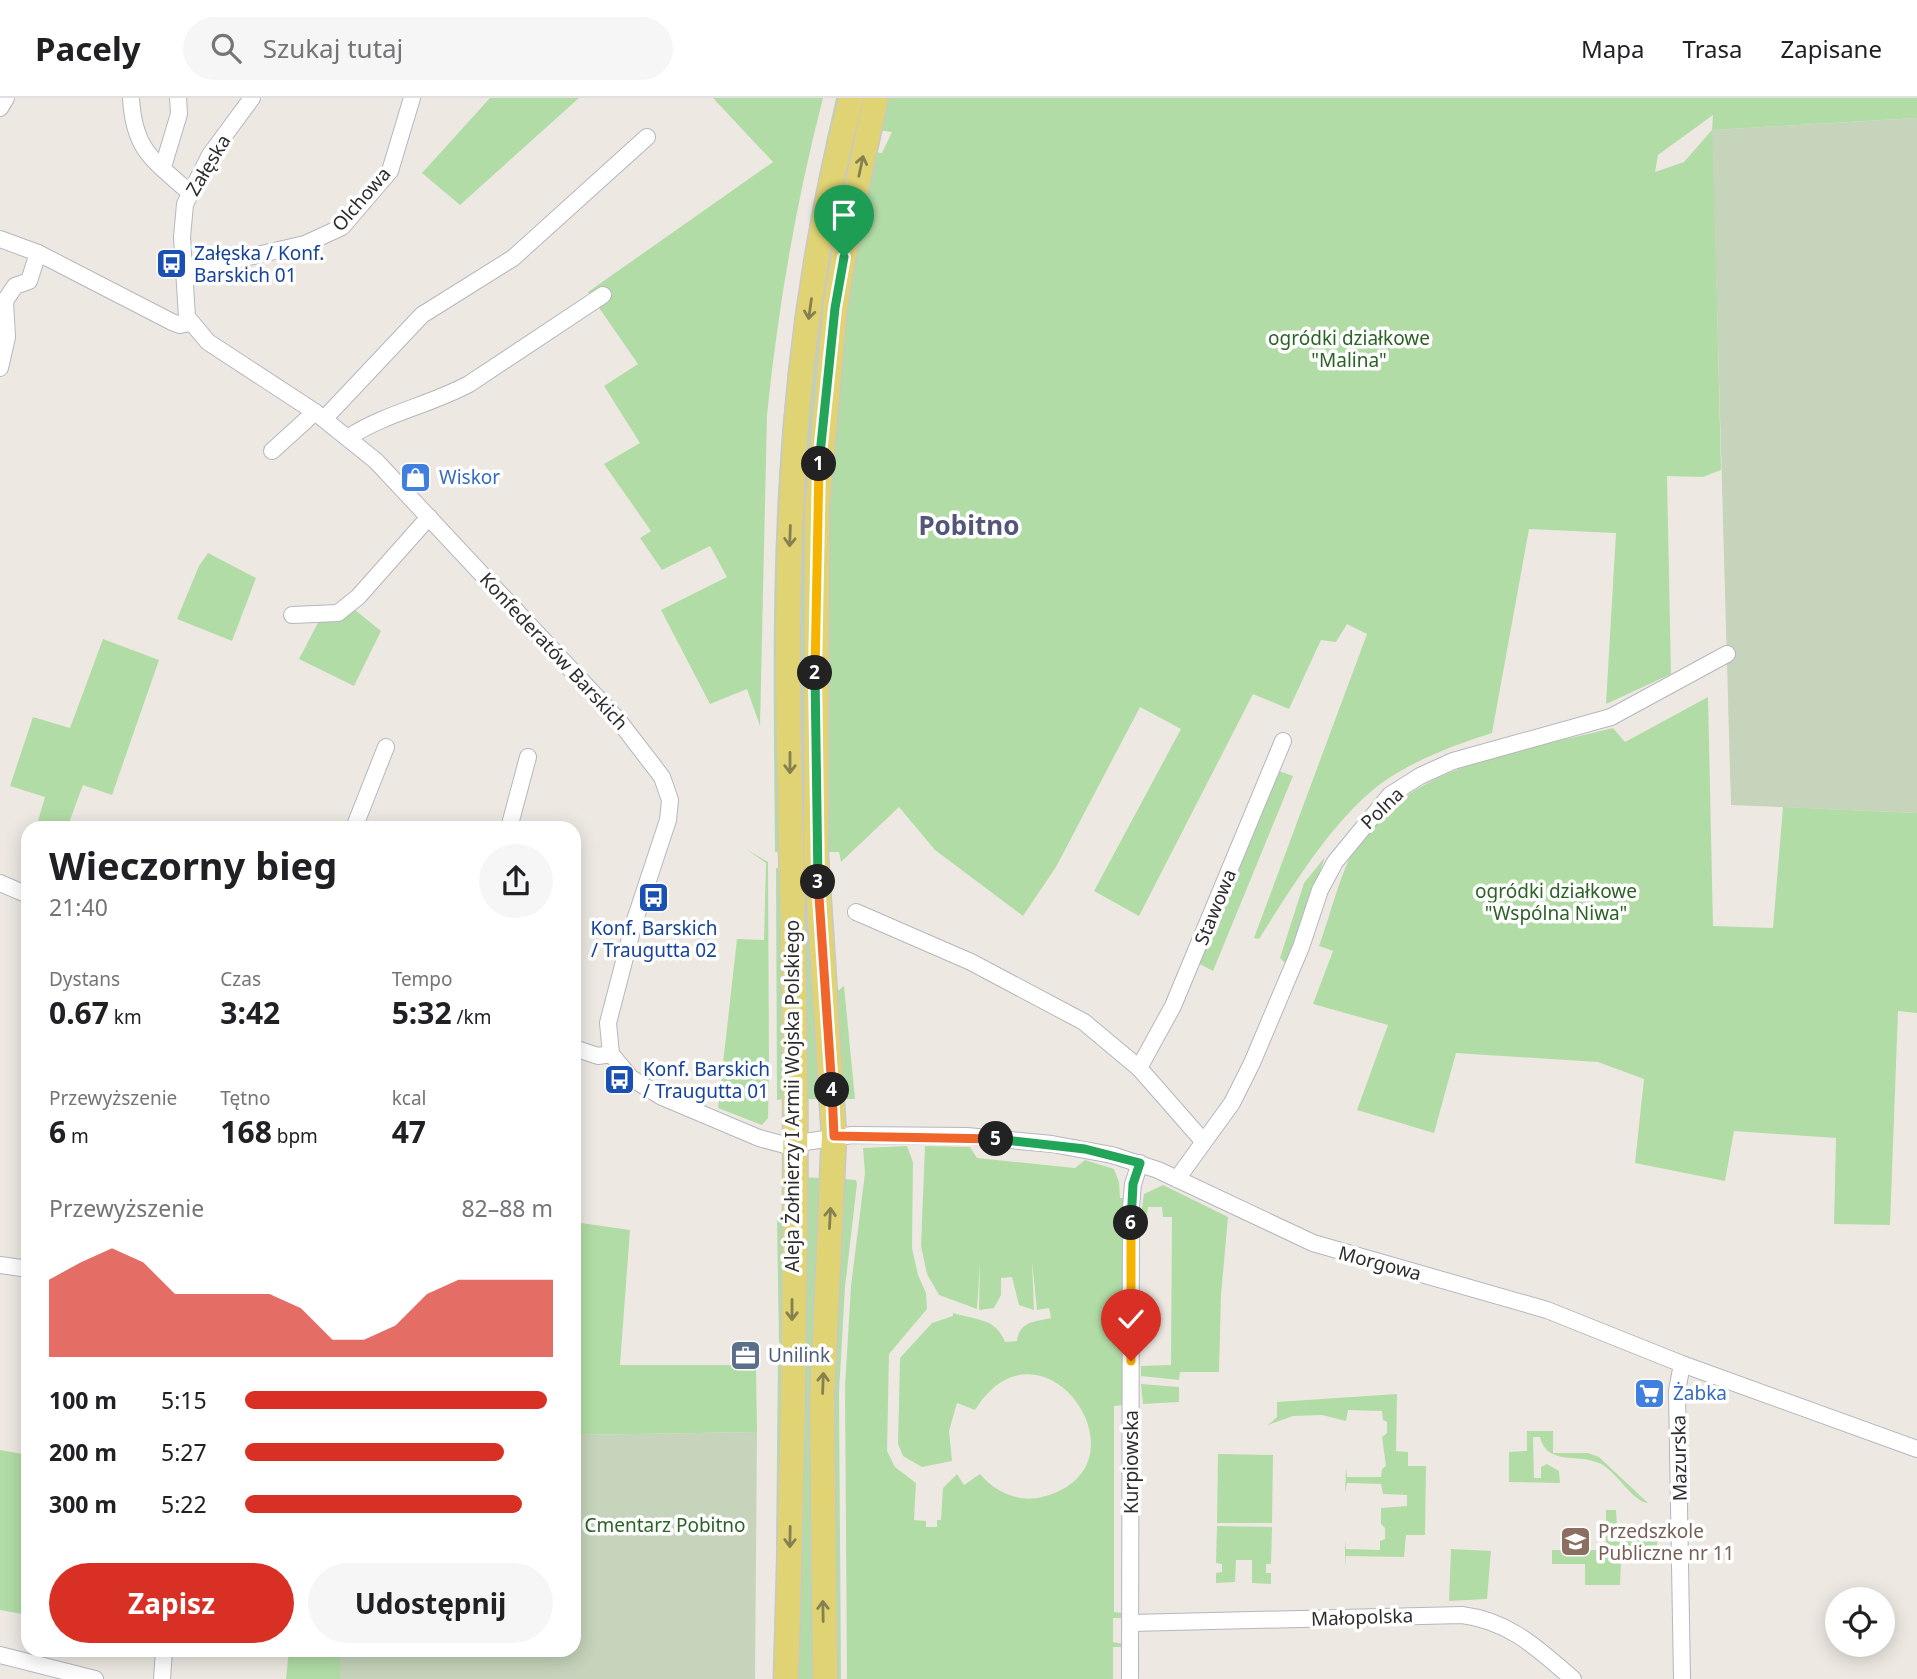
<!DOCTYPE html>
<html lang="pl">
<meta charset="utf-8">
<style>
:root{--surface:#fff;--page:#f6f6f6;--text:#202124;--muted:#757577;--line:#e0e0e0;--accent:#d93025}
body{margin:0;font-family:"Noto Sans",sans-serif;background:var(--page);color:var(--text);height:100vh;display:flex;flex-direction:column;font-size:26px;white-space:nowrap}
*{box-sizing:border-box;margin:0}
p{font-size:23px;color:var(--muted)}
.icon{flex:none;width:38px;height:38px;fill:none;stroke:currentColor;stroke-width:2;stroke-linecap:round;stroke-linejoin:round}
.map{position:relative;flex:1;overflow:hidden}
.details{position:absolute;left:21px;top:723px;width:560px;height:836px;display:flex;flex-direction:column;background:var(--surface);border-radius:21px;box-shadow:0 4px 18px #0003}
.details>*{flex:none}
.buttons{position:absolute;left:1825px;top:1489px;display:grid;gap:14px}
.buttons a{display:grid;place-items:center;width:70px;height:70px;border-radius:50%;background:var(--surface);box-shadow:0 4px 18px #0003;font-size:35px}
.pin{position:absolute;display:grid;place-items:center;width:60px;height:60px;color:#fff;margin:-72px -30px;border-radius:50% 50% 50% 0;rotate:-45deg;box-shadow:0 0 7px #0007}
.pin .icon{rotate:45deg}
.km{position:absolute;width:35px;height:35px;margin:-18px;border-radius:50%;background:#222;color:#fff;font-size:19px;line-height:35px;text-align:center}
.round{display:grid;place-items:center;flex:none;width:74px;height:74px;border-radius:37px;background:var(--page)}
.headline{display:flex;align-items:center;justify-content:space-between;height:119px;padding:0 28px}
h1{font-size:38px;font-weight:700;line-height:52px}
.stats{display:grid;grid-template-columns:repeat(3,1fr);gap:10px;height:119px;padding:7px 28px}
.stats div{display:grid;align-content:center}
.stats b{font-size:30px;font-weight:700}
.stats small{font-size:19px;font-weight:400}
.stats p{font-size:19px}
.chart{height:196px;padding:14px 28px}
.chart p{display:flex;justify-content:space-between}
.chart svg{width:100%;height:126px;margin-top:7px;fill:var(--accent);opacity:.7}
.cta{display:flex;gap:14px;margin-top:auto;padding:14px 28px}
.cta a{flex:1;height:80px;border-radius:42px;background:var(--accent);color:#fff;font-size:28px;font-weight:700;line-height:80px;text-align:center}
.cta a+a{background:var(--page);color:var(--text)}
ul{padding:0 28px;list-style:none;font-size:23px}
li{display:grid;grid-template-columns:112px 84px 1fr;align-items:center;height:52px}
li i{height:18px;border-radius:9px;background:var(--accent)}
header{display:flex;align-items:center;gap:42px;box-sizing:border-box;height:98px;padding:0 35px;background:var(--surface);border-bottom:2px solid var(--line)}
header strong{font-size:33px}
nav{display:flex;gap:38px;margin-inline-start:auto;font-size:24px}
.search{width:490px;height:63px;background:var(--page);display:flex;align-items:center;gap:18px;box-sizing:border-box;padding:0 24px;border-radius:38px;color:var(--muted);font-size:26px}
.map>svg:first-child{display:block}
.green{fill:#b2dca6;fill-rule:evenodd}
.cemetery{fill:#c5d4bb}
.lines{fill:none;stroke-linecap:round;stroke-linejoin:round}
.street-casing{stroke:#b5b6bf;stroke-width:18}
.primary-casing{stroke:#c8c8c8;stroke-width:27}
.street{stroke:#fff;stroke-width:16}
.primary{stroke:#e0d374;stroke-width:24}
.oneway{stroke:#868050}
.split-1-casing{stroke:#fff;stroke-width:14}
.split-2-casing{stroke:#fff;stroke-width:14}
.split-3-casing{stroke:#fff;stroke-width:14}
.split-4-casing{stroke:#fff;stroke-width:14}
.split-5-casing{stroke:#fff;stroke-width:14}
.split-6-casing{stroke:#fff;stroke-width:14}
.split-7-casing{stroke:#fff;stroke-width:14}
.split-1{stroke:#22a559;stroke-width:9}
.split-2{stroke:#f5b400;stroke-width:9}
.split-3{stroke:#22a559;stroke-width:9}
.split-4{stroke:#f0652b;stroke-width:9}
.split-5{stroke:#f0652b;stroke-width:9}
.split-6{stroke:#22a559;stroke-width:9}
.split-7{stroke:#f5b400;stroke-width:9}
.labels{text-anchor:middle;stroke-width:7;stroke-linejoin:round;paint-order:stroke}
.street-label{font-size:19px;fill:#2d2d2d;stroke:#fff}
.transit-label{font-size:19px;fill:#164399;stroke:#fff;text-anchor:start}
.park-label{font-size:19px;fill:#2b6325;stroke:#fff}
.shop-label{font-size:19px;fill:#366cbe;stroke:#fff;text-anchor:start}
.service-label{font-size:19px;fill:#4e5e75;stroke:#fff;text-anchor:start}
.education-label{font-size:19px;fill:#785e54;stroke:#fff;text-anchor:start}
.district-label{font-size:26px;font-weight:bold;fill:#535579;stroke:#fff}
</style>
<header>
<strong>Pacely</strong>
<div class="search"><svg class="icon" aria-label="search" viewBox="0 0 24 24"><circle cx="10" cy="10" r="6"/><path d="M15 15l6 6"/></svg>Szukaj tutaj</div>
<nav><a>Mapa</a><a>Trasa</a><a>Zapisane</a></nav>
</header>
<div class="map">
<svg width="1917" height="1581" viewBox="0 0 1917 1581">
<rect width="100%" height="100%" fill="#ede9e2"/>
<!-- green -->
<g class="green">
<path d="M490,0H579L460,107L422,75Z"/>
<path d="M713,0H823C796,104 778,210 767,317L760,628L747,591L710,606L661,512L727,479L710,448L662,472L640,440L651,433L604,366L640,345L604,288L638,266L588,194L773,64Z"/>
<path d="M836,0H843L816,119L782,754H775C774,629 771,503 779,377C787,250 807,124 836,0Z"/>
<path d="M860,0H868L847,91L808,755L799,754L801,390L819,206Z"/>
<path d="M886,0H1917V20L1713,32L1721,372L1703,379L1667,378L1671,576L1606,606L1616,435L1529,431L1492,635C1457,646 1420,660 1389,680C1337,714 1292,789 1259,841L1254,840L1367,536L1347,526L1336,544L1321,542L1289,611L1253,596L1139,818L1094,793L1181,631L1140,609L1056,769L1023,818L935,752L899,709L841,764L839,754H825L824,461L839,253L873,54L882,55L892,34L878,32ZM1713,17L1712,32L1684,64L1655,74L1658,57Z"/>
<path d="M208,455L256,480L232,543L177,521L199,468Z"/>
<path d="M355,512L381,533L354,588L299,561L320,521Z"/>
<path d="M103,541L159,562L112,697L83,687L67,730L38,723L45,699L10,688L33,619L70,630Z"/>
<path d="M1708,599L1713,828L1773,830L1783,709L1917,715V915L1898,913L1890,1127L1834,1126L1836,1040L1734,1033L1725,1083L1635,1065L1644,981L1598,964L1456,955L1434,1035L1357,1012L1388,927L1313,906L1333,853L1319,848C1330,819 1339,778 1354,752C1407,665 1522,653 1613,630L1625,644Z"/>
<path d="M1273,671L1293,678L1213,873L1196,864Z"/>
<path d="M746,751L768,764L769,969L768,1020L762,1027L718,1010L737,841L764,842L766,765Z"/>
<path d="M1325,759L1288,864H1284L1280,860L1304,785Z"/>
<path d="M776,770L782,771L784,1001L777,1002Z"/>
<path d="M799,770H808L823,1001H807L806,864Z"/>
<path d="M844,888L855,1001H841L834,896Z"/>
<path d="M907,1048L913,1064L912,1150L918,1177L926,1195L927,1211L889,1256L887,1353L895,1369L916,1385L914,1422L926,1423V1429H937V1422H941L943,1390L957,1376L964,1387L980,1376C995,1394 1019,1405 1042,1399C1157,1370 1042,1205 975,1312L957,1305L949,1333L952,1363L922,1369L903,1358L898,1346L900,1260L932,1225L953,1218V1215C976,1222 996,1220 1005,1244L1017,1243C1020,1223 1034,1224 1051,1220L1049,1210L1037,1212L1032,1164L1034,1212L1019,1207L1012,1179L1001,1180V1197L994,1210L979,1212L980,1165L977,1211L939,1197L927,1176L921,1148L925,1048L970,1049L977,1060L1075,1070L1085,1062L1114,1071L1119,1084L1120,1100H1124V1307L1114,1308V1514L1122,1515L1123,1520H1113V1544L1124,1546L1122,1549H1113V1581H847L845,1288L851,1188L865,1075L863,1050Z"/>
<path d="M802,1079L820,1080L812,1309L817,1581H794Z"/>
<path d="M844,1081L856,1082L857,1086L845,1189L839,1295L841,1581H835L830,1364Z"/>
<path d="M1163,1087L1228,1119L1221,1197L1219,1274H1180L1179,1282L1141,1278V1268L1171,1267L1172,1119H1163L1162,1109H1148L1147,1119L1141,1116L1144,1096Z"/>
<path d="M784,1118L783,1243L779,1245L777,1121Z"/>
<path d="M574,1124L630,1132L620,1267H756L757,1334L574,1337Z"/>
<path d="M778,1261L782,1262L779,1451L776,1448Z"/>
<path d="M1141,1286L1179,1289V1304L1143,1306Z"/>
<path d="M1397,1296L1396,1353L1408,1354V1368H1426L1425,1437H1406L1404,1459L1346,1458L1345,1468V1442L1346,1451L1380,1452V1443L1385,1441V1430L1381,1426V1410L1407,1408V1397L1383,1396L1381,1386L1347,1385L1345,1395L1346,1369L1347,1379H1381L1382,1371L1386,1368L1382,1339L1387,1335V1324L1383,1322L1382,1313L1348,1312L1346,1323L1322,1317L1293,1318L1268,1327L1277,1319V1304Z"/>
<path d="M1527,1333H1553V1355H1588L1599,1359L1648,1405C1632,1404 1616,1372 1599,1365C1577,1355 1547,1368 1540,1339H1533L1534,1380H1541V1369L1547,1366L1559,1373L1560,1385L1509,1384V1354L1527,1353Z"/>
<path d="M0,1352L28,1357V1517L0,1512Z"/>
<path d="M1218,1356L1273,1357L1272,1425H1217Z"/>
<path d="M1606,1412H1616L1617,1430H1647L1657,1437V1463H1621L1620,1487H1585V1466H1552V1452H1606Z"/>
<path d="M1217,1428L1272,1429L1271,1466H1266V1475H1271V1486L1252,1485V1462H1236L1235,1484L1216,1485V1475L1222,1474V1466L1216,1465Z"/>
<path d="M1451,1451L1491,1453L1487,1501L1449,1503Z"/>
<path d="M289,1552H340V1581H286Z"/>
</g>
<!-- cemetery -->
<g class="cemetery">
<path d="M1917,20V715L1731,707L1712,32Z"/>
<path d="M757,1334L755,1581H340V1552H574V1337Z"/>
</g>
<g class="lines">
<defs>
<g id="street">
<path d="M131,0C134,52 152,61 189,94"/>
<path d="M252,0L210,57L185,106L182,139L187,219L208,244L315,314L376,363L619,623L662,679L670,702L668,722L634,825L608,925L611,956L631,980L662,999L759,1040L785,1047L852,1037L967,1038L1052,1046L1112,1057L1158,1072L1313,1145L1547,1212L1682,1266L1917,1351"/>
<path d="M0,10L6,0"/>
<path d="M163,69L179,16L178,0"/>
<path d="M0,141L38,155L172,224L180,227L190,225"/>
<path d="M183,174L305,146L342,129L390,73L412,0"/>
<path d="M0,270L7,239L5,203L15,188L29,183L38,155"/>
<path d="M324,321L422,217L513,160L647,39"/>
<path d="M349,339C386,315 430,307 469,286L603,197"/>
<path d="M272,353L315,314"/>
<path d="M292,517L338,515L358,499L429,419"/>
<path d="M354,730L386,649"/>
<path d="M509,730L528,659"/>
<path d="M0,785L28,797"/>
<path d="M856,814L971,864L1084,924L1139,970L1203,1043"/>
<path d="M574,950L598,958L611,956"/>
<path d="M1139,970L1173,908L1283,643"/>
<path d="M1177,1081L1232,1005L1252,965L1301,849L1320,792L1335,764L1390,697L1420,678L1453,663L1611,619L1727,556"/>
<path d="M0,1167L28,1171"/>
<path d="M1131,1525L1462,1517C1510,1523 1538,1551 1573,1581"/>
<path d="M0,1557L95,1581"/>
<path d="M162,1581L164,1552"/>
<path d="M1130,1581L1131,1109L1133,1086L1140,1065"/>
<path d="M1682,1581L1677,1293L1682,1266"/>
</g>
<g id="primary">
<path d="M786,1581C793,1353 798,1124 794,896C792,729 783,561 792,394C798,261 818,128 851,0"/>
<path d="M825,1581L822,1303L834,1038L816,759L817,412L835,210L852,110L876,0"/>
</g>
</defs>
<!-- street casing -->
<use href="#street" class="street-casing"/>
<!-- primary casing -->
<use href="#primary" class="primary-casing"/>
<!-- street -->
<use href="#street" class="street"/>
<!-- primary -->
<use href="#primary" class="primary"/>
</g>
<!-- one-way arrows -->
<defs><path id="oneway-shaft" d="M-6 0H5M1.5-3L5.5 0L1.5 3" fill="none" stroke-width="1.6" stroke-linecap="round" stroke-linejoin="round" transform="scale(1.75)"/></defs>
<g class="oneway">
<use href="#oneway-shaft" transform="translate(861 68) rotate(-78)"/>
<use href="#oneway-shaft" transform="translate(810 211) rotate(98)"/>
<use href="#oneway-shaft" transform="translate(790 438) rotate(92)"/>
<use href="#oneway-shaft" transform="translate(790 665) rotate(90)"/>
<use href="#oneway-shaft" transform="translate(830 1120) rotate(-87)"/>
<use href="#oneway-shaft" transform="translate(792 1212) rotate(90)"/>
<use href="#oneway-shaft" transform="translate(823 1285) rotate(-88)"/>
<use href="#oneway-shaft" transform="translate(790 1439) rotate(91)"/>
<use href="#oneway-shaft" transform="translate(823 1513) rotate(-91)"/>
</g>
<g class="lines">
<defs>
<path id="split-1" d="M819,366L835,210L844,159"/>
<path id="split-2" d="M815,575L819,366"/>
<path id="split-3" d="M815,575L818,784"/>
<path id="split-4" d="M818,784L832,992"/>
<path id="split-5" d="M832,992L834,1038L996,1041"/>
<path id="split-6" d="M996,1041L1085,1051L1140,1065L1133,1086L1131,1125"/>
<path id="split-7" d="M1131,1125V1263"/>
</defs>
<!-- split-1 casing -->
<use href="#split-1" class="split-1-casing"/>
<!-- split-2 casing -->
<use href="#split-2" class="split-2-casing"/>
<!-- split-3 casing -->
<use href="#split-3" class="split-3-casing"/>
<!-- split-4 casing -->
<use href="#split-4" class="split-4-casing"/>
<!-- split-5 casing -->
<use href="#split-5" class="split-5-casing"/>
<!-- split-6 casing -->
<use href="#split-6" class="split-6-casing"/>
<!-- split-7 casing -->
<use href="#split-7" class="split-7-casing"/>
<!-- split-1 -->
<use href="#split-1" class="split-1"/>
<!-- split-2 -->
<use href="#split-2" class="split-2"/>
<!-- split-3 -->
<use href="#split-3" class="split-3"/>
<!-- split-4 -->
<use href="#split-4" class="split-4"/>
<!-- split-5 -->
<use href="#split-5" class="split-5"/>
<!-- split-6 -->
<use href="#split-6" class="split-6"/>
<!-- split-7 -->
<use href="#split-7" class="split-7"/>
</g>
<!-- icons -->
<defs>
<symbol id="bus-square" viewBox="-11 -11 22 22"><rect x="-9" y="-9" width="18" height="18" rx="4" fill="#1a4fb4" stroke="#fff"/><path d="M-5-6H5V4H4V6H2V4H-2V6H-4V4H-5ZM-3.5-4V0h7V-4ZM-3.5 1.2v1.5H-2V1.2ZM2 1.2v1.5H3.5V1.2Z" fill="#fff"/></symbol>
<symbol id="shop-square" viewBox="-11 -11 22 22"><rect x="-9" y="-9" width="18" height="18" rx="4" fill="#3f7fe0" stroke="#fff"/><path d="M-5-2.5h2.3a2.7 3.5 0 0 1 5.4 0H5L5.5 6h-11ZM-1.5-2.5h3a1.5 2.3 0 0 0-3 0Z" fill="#fff"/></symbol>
<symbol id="office-square" viewBox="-11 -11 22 22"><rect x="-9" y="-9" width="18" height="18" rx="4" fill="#5c6f8a" stroke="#fff"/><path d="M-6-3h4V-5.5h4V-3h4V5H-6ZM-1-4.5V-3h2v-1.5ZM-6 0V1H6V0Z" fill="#fff"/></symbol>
<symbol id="supermarket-square" viewBox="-11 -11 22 22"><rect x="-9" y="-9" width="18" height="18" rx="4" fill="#3f7fe0" stroke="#fff"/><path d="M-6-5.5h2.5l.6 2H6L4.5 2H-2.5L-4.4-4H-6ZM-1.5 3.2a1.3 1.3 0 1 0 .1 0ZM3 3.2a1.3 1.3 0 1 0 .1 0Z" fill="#fff"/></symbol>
<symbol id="school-square" viewBox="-11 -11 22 22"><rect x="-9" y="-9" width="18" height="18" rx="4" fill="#8d6e63" stroke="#fff"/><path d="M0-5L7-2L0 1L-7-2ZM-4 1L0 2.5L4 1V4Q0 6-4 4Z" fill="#fff"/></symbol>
</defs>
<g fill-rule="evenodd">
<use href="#bus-square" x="154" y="148" width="35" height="35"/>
<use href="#shop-square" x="398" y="362" width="35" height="35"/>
<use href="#bus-square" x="636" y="782" width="35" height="35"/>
<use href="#bus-square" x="602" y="964" width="35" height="35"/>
<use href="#office-square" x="728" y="1240" width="35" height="35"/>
<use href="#supermarket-square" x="1632" y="1278" width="35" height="35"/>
<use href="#school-square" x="1558" y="1426" width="35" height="35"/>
</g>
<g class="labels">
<!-- street labels -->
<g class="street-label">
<text transform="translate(208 67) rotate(-59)" y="7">Załęska</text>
<text transform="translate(361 101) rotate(-49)" y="7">Olchowa</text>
<text transform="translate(554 553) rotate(47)" y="7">Konfederatów Barskich</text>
<text transform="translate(1382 710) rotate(-44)" y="7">Polna</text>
<text transform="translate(1215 809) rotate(-68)" y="7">Stawowa</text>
<text transform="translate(792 998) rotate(-90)" y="7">Aleja Żołnierzy I Armii Wojska Polskiego</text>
<text transform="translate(1380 1165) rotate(15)" y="7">Morgowa</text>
<text transform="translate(1679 1360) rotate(-91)" y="7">Mazurska</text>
<text transform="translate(1131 1364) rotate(-90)" y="7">Kurpiowska</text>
<text transform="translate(1362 1519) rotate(-2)" y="7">Małopolska</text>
</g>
<!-- transit labels -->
<g class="transit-label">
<text x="194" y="162">Załęska / Konf.<tspan x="194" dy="22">Barskich 01</tspan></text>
<text x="654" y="837" text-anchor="middle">Konf. Barskich<tspan x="654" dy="22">/ Traugutta 02</tspan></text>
<text x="643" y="978">Konf. Barskich<tspan x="643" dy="22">/ Traugutta 01</tspan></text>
</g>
<!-- park labels -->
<g class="park-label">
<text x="1349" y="247">ogródki działkowe<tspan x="1349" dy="22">"Malina"</tspan></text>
<text x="1556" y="800">ogródki działkowe<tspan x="1556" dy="22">"Wspólna Niwa"</tspan></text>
<text x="665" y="1434">Cmentarz Pobitno</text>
</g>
<!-- shop labels -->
<g class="shop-label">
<text x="439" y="386">Wiskor</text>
<text x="1673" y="1302">Żabka</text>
</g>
<!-- service labels -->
<g class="service-label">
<text x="768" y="1264">Unilink</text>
</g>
<!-- education labels -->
<g class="education-label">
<text x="1598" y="1440">Przedszkole<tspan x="1598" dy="22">Publiczne nr 11</tspan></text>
</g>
<!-- district labels -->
<g class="district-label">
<text x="969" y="437">Pobitno</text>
</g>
</g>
</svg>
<div class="buttons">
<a><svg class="icon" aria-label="locate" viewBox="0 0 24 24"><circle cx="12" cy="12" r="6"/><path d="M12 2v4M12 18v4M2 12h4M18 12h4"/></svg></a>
</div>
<div class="pin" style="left:844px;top:159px;background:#1e9e55"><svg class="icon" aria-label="arrive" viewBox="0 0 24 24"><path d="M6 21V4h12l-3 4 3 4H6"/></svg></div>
<div class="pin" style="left:1131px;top:1263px;background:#d93025"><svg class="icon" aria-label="check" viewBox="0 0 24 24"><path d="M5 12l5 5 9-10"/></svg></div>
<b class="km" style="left:819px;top:366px">1</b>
<b class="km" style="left:815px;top:575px">2</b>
<b class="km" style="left:818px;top:784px">3</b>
<b class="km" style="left:832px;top:992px">4</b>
<b class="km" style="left:996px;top:1041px">5</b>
<b class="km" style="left:1131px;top:1125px">6</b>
<section class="details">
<div class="headline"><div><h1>Wieczorny bieg</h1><p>21:40</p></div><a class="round"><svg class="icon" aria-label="share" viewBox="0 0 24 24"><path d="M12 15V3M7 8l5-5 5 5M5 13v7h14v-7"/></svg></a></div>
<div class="stats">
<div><p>Dystans</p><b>0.67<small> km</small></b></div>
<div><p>Czas</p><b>3:42</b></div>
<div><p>Tempo</p><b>5:32<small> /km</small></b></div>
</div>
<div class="stats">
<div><p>Przewyższenie</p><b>6<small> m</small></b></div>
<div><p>Tętno</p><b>168<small> bpm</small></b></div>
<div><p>kcal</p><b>47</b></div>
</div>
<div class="chart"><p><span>Przewyższenie</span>82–88 m</p>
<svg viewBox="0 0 160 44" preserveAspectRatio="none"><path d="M0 44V17L10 11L20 6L30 11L40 22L50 22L60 22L70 22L80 27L90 38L100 38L110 33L120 22L130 17L140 17L150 17L160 17V44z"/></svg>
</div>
<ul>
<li><b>100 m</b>5:15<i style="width:98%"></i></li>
<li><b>200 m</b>5:27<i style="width:84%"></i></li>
<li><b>300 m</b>5:22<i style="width:90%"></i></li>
</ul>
<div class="cta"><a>Zapisz</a><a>Udostępnij</a></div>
</section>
</div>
